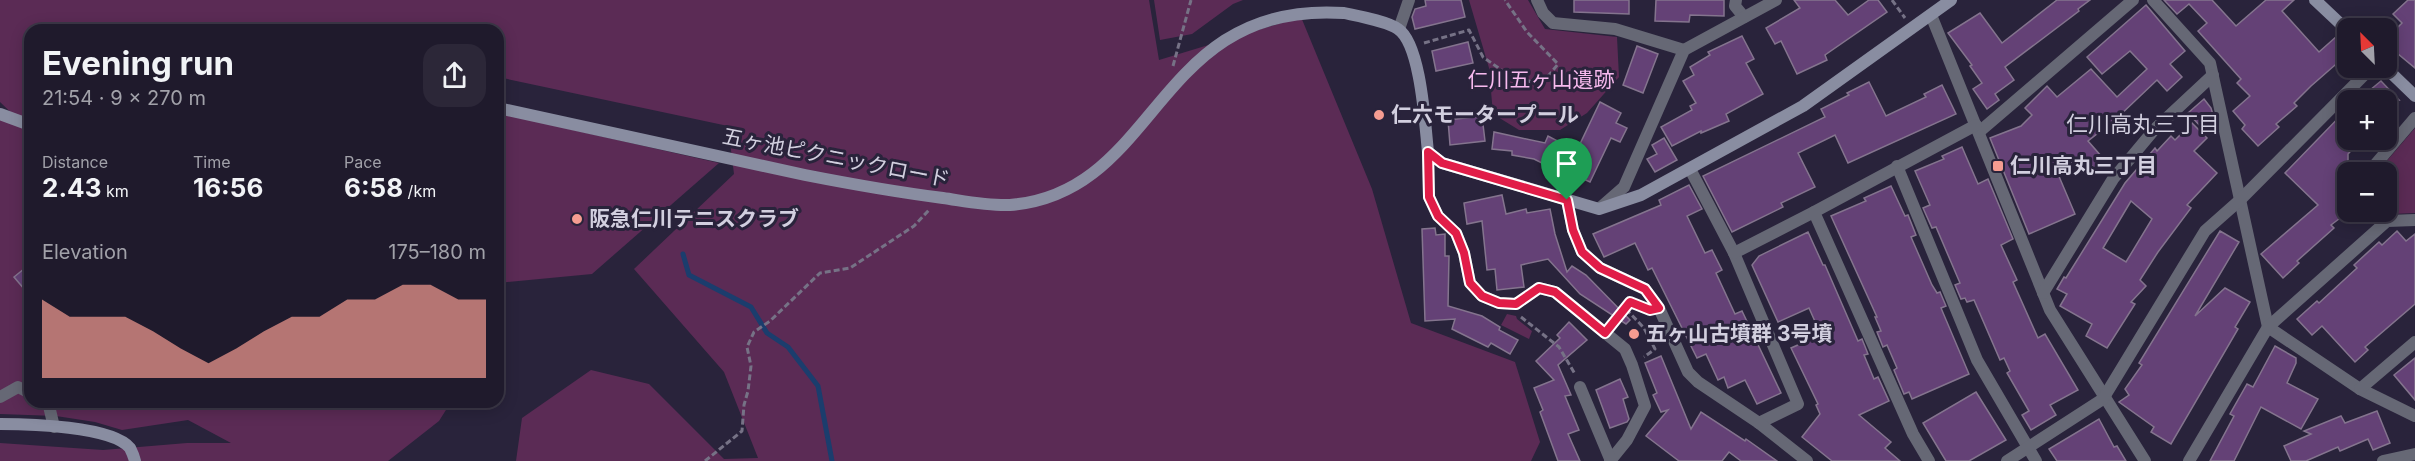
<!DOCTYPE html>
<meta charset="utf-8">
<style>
:root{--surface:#1f1a2c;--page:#2c2738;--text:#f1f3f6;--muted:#a1a1a9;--line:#3c3848;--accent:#f59c91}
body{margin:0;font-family:Inter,"Noto Sans JP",sans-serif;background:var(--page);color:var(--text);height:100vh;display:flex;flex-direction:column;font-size:22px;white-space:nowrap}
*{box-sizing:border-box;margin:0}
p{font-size:20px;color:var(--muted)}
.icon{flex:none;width:33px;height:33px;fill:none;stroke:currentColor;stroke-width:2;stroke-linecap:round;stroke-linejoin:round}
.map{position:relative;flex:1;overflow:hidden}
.side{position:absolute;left:24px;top:24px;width:480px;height:384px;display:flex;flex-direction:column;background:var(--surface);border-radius:18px;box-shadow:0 3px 15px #0003,0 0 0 2px var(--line)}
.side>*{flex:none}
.needle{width:39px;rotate:336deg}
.fabs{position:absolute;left:2337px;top:18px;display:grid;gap:12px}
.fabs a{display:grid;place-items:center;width:60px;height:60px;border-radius:12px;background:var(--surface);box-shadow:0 3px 15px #0003,0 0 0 2px var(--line);font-size:30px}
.pin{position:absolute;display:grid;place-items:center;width:51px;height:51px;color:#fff;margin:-62px -26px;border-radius:50% 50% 50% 0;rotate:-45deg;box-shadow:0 0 6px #0007}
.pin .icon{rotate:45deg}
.round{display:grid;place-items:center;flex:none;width:63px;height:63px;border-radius:18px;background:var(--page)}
.headline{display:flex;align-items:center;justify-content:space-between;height:102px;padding:0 18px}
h1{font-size:33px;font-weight:700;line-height:45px}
.figures{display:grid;grid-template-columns:repeat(3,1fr);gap:9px;height:102px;padding:6px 18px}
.figures div{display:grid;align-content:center}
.figures b{font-size:26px;font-weight:700}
.figures small{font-size:16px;font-weight:400}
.figures p{font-size:16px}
.chart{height:168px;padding:12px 18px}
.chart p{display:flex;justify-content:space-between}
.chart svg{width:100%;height:108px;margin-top:6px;fill:var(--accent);opacity:.7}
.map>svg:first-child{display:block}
.green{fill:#5b2b55}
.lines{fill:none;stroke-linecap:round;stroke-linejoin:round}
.stream{stroke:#1b3d6d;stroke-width:5}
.building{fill:#644176;stroke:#84748e;stroke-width:1.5;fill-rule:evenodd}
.path{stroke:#767286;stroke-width:3;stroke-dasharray:6 3;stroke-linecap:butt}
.street{stroke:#666875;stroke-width:12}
.secondary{stroke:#898da1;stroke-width:12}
.route-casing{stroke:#fff;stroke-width:12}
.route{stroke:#e11d48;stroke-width:8}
.poi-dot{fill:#f59c91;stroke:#29233b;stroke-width:2}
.labels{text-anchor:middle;stroke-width:6;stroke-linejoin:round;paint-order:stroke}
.park-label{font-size:21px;fill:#f7baee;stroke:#29233b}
.poi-label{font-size:21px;font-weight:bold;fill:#d2cfdf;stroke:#29233b;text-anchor:start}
.street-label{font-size:21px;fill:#d2cfdf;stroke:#29233b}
.neighbourhood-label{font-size:22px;fill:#d2cfdf;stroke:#29233b}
</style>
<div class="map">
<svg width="2415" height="461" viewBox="0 0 2415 461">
<rect width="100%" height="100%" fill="#29233b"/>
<!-- green -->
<g class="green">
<path d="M0,0H1149L1159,60L1301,17L1372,189L1411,323L1515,362L1540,442L1531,461H516L522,418L591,370L649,384L724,459L758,458L724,372L634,269L734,174L728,126L498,77V30H30V402H451L439,421L388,461H0V443L103,450L187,443H231L188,420L122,430L95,422L56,416L0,414V118L27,128L0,102Z"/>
<path d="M1154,0H1243L1233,4L1192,34L1160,40Z"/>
<path d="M1469,0H1528L1545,29L1617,37L1619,77L1587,113L1560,130H1519L1493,114L1489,68Z"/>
<path d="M498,113L719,163L592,274L498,283Z"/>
<path d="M2415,128V213L2392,214L2387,206L2386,172H2379V170Z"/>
<path d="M1507,314L1516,316L1517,319L1532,331L1529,339L1501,325Z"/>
</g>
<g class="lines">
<!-- stream -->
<path class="stream" d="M683,254L689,275L751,307L767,333L788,347L818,386L832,461"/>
</g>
<!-- building -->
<g class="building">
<path d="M1425,0H1461L1465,17L1415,29L1412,17L1415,9L1426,6Z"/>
<path d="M1574,0H1629V14L1574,12Z"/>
<path d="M1656,0H1724V16L1690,15L1689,22L1655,21Z"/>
<path d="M1794,0H1835L1848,15L1869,0H1878L1887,12L1825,55L1827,60L1797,74L1781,41L1775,44L1766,28L1800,8Z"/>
<path d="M2057,0H2090L2078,9L2079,11L2005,67L2014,80L1995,94L1999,100L1987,109L1973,89L1982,83L1970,66L1972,65L1948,33L1980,13L2002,43Z"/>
<path d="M2164,0H2212L2236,26L2266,0H2294L2282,11L2319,52L2337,36L2348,48V61L2338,69L2335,65L2311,86L2294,103L2297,106L2276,124L2279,127L2258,146L2242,129L2245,125L2233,111L2250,96L2237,83L2241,79L2198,31L2207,23L2189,4L2177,14Z"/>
<path d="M2408,0H2415V68L2386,44V39L2402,23L2393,14Z"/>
<path d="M2146,5L2185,51L2170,64L2182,77L2167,91L2157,80L2116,119L2088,141L2109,165L2099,174L2082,154L2058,174L2075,214L2029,234L1990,138L2021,126L2032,115L2025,108L2047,86L2057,97L2091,69L2117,97L2147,69L2130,51L2102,74L2087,57Z"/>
<path d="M1742,36L1754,59L1746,63L1763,94L1726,114L1729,121L1701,133V131L1672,146L1661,127L1692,110L1690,106L1696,103L1683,81L1694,75L1690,67L1710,55L1708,52Z"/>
<path d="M1468,42L1473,63L1436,71L1432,51Z"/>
<path d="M1637,46L1658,54L1643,93L1623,85Z"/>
<path d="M2381,81L2399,100H2358Z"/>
<path d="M1869,82L1886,116L1926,97L1924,94L1942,85L1956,114L1848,163L1835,135L1798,153L1815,187L1781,203L1783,207L1732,232L1703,176L1825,117L1821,109L1849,95L1847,93Z"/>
<path d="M2204,99L2211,108L2214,118L2203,129L2188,113Z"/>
<path d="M1600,102L1621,113L1616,123L1627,128L1620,142L1611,138L1590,182L1566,171L1564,174L1534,159L1512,155V151L1492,149L1494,132L1545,143L1548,136L1569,147L1570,145L1578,148Z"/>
<path d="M2348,108V140H2361L2348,154V212L2331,225L2334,228L2297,261L2299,263L2283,278L2261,254L2318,205L2285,173Z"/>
<path d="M1482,116L1485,141L1450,145L1448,120Z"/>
<path d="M2192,123L2207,138L2194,151L2217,173L2187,205L2191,208L2158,252L2140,280L2146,286L2131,302L2135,304L2107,348L2086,336L2092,324L2060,306L2067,294L2057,289L2064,277L2066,278L2125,183L2155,148L2157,151L2171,136L2175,140ZM2131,201L2152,219L2126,262L2103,248Z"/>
<path d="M1664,138L1677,160L1655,172L1647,159L1657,154L1652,145Z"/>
<path d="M1962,147L1978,184L1988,179L2013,239L2001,245L2017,280L2013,282L2038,338L2045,334L2078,390L2050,405L2056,415L2031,430L2022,415L2029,411L2007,373L2010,371L2004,358L2000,360L1974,300L1967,302L1965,298L1961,299L1955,285L1960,283L1936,227L1932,228L1923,208L1930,205L1915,171L1944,159L1942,156Z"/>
<path d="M1689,185L1702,209L1687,216L1705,253L1712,250L1722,270L1716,273L1735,314L1742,311L1781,393L1757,404L1745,380L1728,388L1724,377L1718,380L1706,354L1697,358L1652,268L1648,270L1635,243L1604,257L1593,234L1661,205L1659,200Z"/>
<path d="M1891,186L1905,216L1908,215L1916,235L1911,237L1932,285L1937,293L1940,292L1946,306L1941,308L1969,374L1912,399L1909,392L1904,394L1894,370L1897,368L1887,345L1883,347L1877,332L1881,331L1875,317H1877L1831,216L1866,201L1864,198Z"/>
<path d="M1502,195L1506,214L1526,209L1527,213L1550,209L1555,234L1567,272L1572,266L1586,275L1630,320L1626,324L1580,294L1548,259L1521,265L1524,287L1497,290L1495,269L1487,270L1482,221L1467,224L1464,203Z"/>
<path d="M1435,228L1436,235L1445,234V256H1449L1448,306L1482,316L1500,327L1499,330L1518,340L1510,354L1491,343L1488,347L1452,329L1455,319L1425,321L1422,229Z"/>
<path d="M2220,231L2239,242L2195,316L2225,288L2250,302L2235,327L2238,329L2171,444L2151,432L2154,427L2119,402L2129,395L2125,389L2142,365L2139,363Z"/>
<path d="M2397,231L2406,241L2415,234V304L2365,347L2368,350L2355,362L2322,326L2312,335L2297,319L2317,301L2319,303L2357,268L2354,265L2379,242L2382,245Z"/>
<path d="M1808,232L1823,265H1825L1858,341L1862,339L1868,354L1864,355L1874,379L1878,377L1889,401L1859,415L1891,442L1885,448L1900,461H1832L1802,437L1820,414L1816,405L1818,404L1791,348L1821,335L1809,308L1778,322L1752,265L1759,256Z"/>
<path d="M30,264V296L14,277Z"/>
<path d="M1569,322L1587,340L1558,365L1571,395L1565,396L1579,430L1568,434L1580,461H1558L1540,412L1543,410L1534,388L1554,380L1536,361L1560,338L1557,335Z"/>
<path d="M2275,346L2296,358V363L2287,383L2318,399L2301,429L2261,407L2234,461H2210L2234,416L2230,414L2247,384L2253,387Z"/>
<path d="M1661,356L1691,429L1701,412L1745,441L1746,439L1777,461H1741L1729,452L1722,461H1679L1646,436L1668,410L1661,412L1653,395L1657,393L1645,363Z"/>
<path d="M2415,358V400L2394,375Z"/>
<path d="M1620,379L1628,397L1623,399L1629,419L1627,422L1610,428L1596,390Z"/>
<path d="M1976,392L2006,440L1969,461H1946L1923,423Z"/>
<path d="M2377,411L2390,443L2373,450L2368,439L2340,451L2338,447L2306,461H2291L2284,446L2311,434L2304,431L2341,416L2345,423Z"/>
<path d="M2099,419L2114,447L2117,446L2126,461H2057L2049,449Z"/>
</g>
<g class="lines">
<!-- path -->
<g class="path">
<path d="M1892,0L1905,18"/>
<path d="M1424,43L1469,30L1483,57L1507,74L1541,85L1558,64L1527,32L1505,0"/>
<path d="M1173,66L1191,0"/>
<path d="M1626,309L1644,328L1655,349L1644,357"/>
<path d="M1521,317L1559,347L1575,374"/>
<path d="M1614,323L1630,302L1639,305"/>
<path d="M705,461L742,431L744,405L748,391L751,366L747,347L754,332L770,321L820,273L850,268L914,226L929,210"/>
</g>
<!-- street -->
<g class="street">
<path d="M1537,0L1543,13L1553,23L1615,29L1684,50"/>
<path d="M1736,0L1735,6L1744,17"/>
<path d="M2153,0L2210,63L2268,327L2360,389L2415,416"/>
<path d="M1931,15L2050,310L2145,461"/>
<path d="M1399,29L1409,0"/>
<path d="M1979,132L2133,0"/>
<path d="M1428,152L1429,197L1438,216L1456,233L1464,253L1470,283L1482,296L1499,303L1516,304L1539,288L1555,292L1625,349L1632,365L1645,406L1627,440L1610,461"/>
<path d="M1897,166L1977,360L2036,461"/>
<path d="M1690,169L1734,253L1798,404L1759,423"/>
<path d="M2369,172L2415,118"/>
<path d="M1567,200L1573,230L1582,252L1600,268L1645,289L1659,308L1688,372L1698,382L1759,423L1807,461"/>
<path d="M1600,208L1624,187L1684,50L1776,0"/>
<path d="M1734,253L1814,212"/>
<path d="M2043,293L2113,179L2154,130L2213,75"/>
<path d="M1580,387L1611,461"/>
<path d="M2360,389L2415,342"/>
<path d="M0,397L18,387L30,393"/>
<path d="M43,402L49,406L54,427"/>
<path d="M1929,461L1913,434L1814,212L1976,125"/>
<path d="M2007,461L2103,399L2205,231L2240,200L2371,68"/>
<path d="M2189,461L2268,327L2387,221L2415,220"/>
<path d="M2383,461L2415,454"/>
</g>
<!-- secondary -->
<g class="secondary">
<path d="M2315,0L2348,31"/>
<path d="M2386,68L2415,96"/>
<path d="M498,108C600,130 702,153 805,175C851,184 896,192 943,198C964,201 988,206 1010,205C1161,193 1153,0 1344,13C1358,16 1387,21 1398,29C1421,44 1425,125 1428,152L1442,163L1599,209L1641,195L1803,106L1951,0"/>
<path d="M0,114L30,125"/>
<path d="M0,424C28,424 112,426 130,448C132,452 134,457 135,461"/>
</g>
</g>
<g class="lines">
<defs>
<path id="route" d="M1428,152L1442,163L1567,200L1573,230L1582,252L1600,268L1645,289L1659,308L1650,310L1630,302L1605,333L1555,292L1539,288L1516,304L1499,303L1482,296L1470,283L1464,253L1456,233L1438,216L1429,197Z"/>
</defs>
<!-- route casing -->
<use href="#route" class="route-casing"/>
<!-- route -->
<use href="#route" class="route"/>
</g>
<!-- markers -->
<g class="poi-dot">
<circle cx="1379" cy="115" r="6"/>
<rect x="1992" y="160" width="12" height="12" rx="3"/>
<circle cx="577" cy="219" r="6"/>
<circle cx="1634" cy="334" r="6"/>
</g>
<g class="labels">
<!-- park labels -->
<g class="park-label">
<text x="1541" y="87">仁川五ヶ山遺跡</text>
</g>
<!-- poi labels -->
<g class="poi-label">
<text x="1391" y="122">仁六モータープール</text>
<text x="2010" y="173">仁川高丸三丁目</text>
<text x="589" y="226">阪急仁川テニスクラブ</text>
<text x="1646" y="341">五ヶ山古墳群 3号墳</text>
</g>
<!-- street labels -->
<g class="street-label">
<text transform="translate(836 158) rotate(11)" y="7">五ヶ池ピクニックロード</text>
</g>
<!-- neighbourhood labels -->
<g class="neighbourhood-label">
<text x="2143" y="132">仁川高丸三丁目</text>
</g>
</g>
</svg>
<div class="fabs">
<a><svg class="needle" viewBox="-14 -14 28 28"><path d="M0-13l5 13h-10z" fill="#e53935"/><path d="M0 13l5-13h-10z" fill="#a1a1a9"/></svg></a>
<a>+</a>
<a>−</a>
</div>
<div class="pin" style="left:1567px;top:200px;background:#1e9e55"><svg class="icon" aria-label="arrive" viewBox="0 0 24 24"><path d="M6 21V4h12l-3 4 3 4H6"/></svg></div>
<section class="side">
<div class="headline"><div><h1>Evening run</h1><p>21:54 · 9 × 270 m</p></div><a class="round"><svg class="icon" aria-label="share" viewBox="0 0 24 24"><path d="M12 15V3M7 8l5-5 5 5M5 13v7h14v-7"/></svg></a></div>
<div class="figures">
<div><p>Distance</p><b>2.43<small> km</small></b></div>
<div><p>Time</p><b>16:56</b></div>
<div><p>Pace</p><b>6:58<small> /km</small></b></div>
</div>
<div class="chart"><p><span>Elevation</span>175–180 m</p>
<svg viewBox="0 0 160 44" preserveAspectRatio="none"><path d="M0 44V12L10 19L20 19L30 19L40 25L50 32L60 38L70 32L80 25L90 19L100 19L110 12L120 12L130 6L140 6L150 12L160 12V44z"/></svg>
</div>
</section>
</div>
